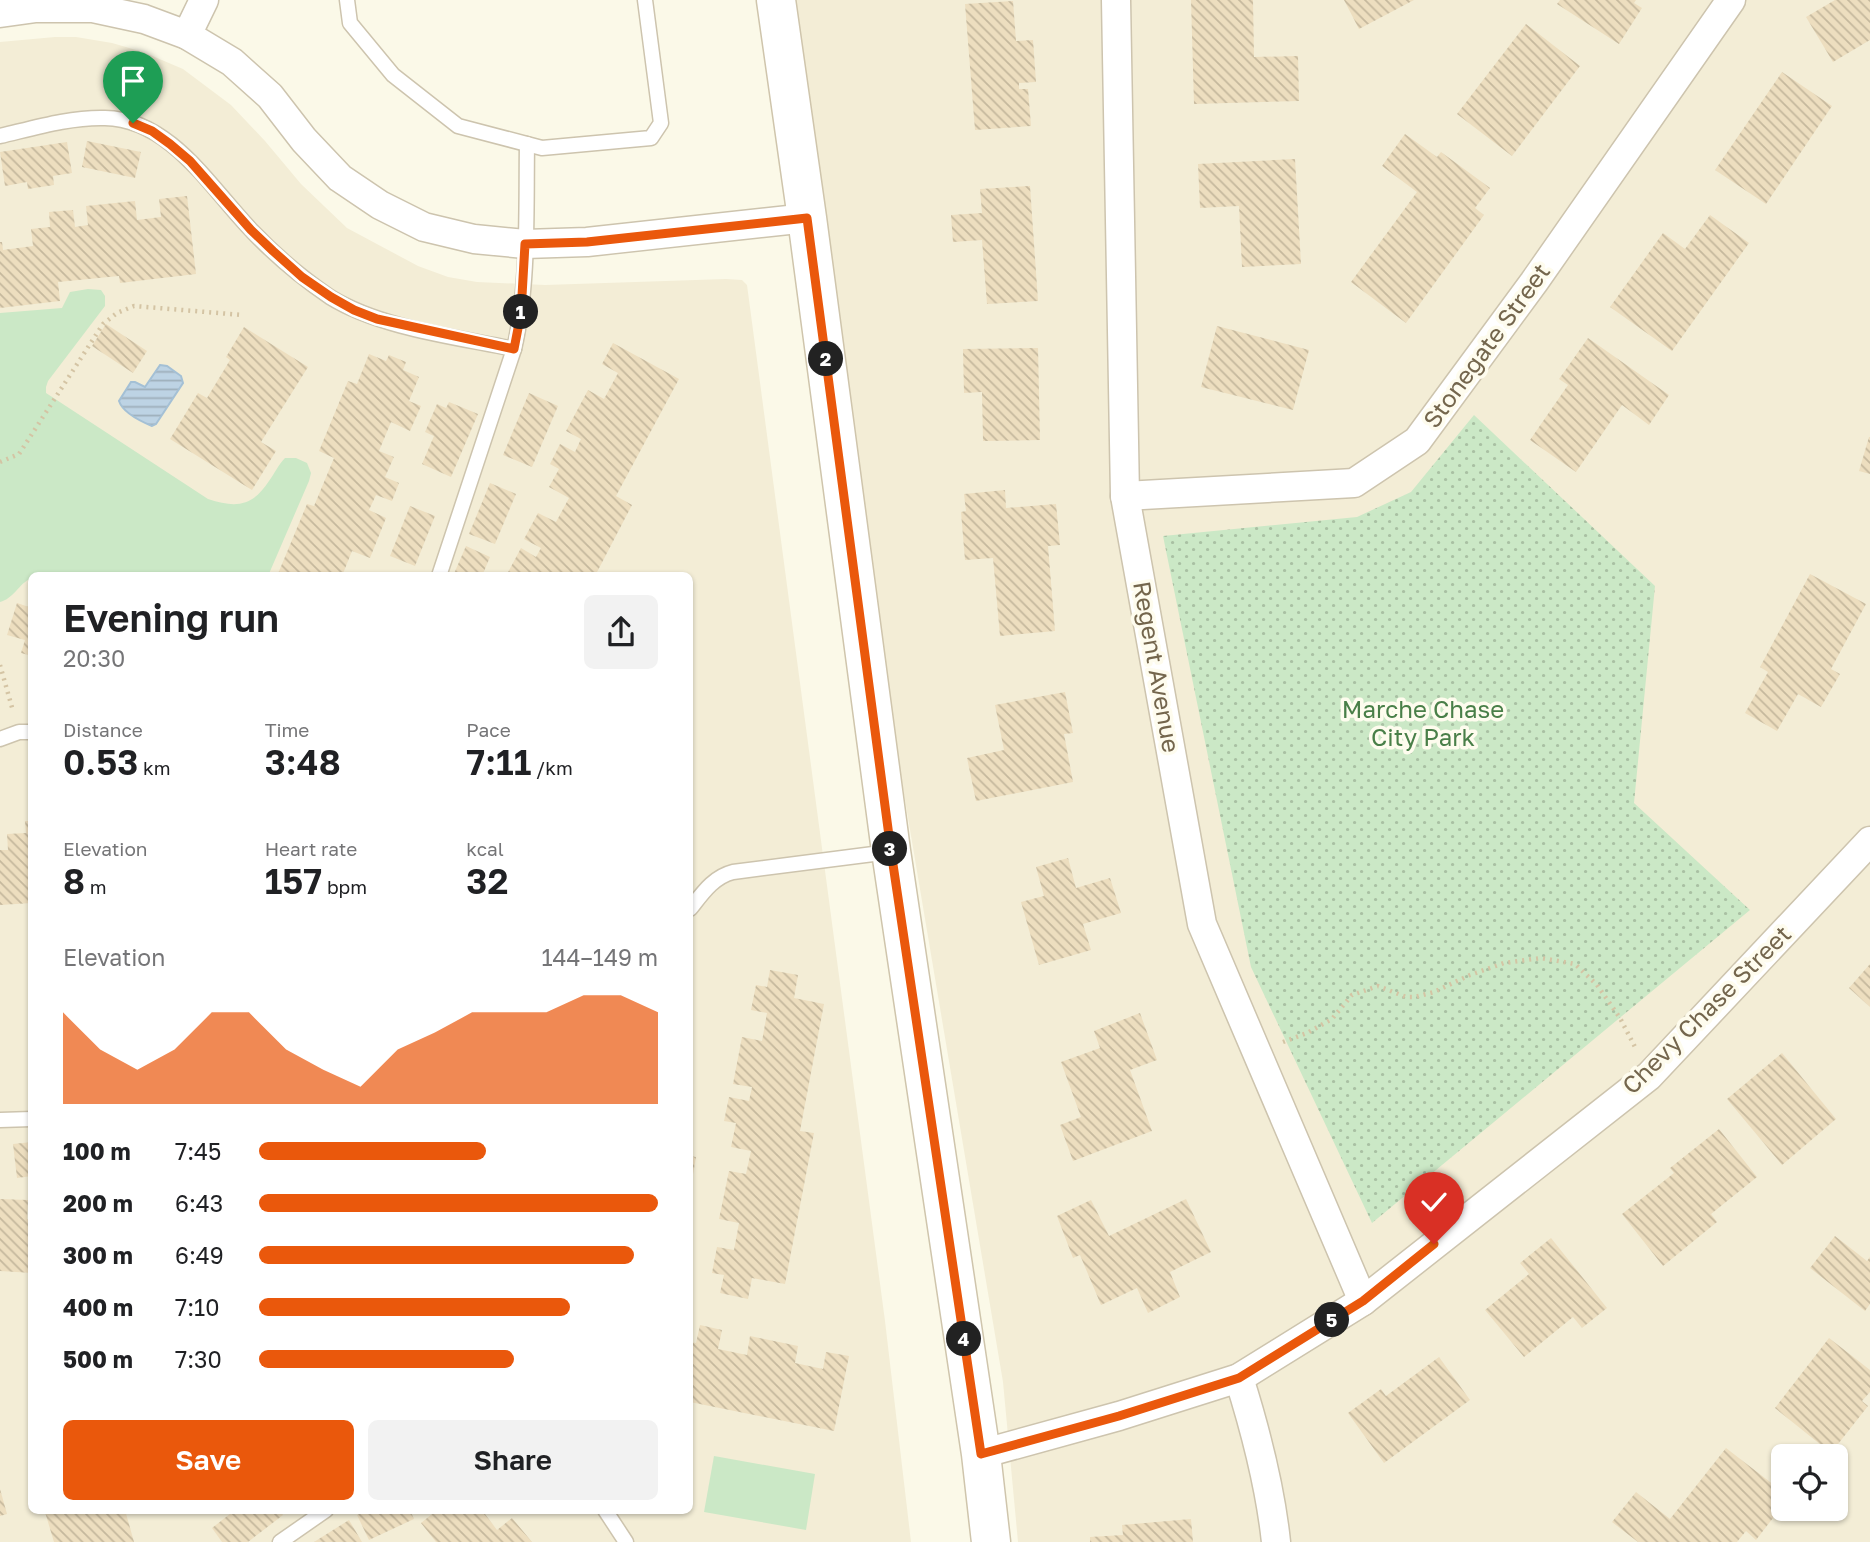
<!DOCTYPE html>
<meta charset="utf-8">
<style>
:root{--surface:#fff;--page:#f2f2f2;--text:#202124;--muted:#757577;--accent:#ea580c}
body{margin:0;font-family:"Golos Text",sans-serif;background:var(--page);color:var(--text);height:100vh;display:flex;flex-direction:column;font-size:26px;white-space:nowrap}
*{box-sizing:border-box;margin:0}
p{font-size:23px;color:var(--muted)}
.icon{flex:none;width:38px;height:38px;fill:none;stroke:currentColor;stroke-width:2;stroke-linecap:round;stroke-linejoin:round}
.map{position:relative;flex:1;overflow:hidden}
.panel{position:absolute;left:28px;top:572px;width:665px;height:942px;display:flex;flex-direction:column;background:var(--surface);border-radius:10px;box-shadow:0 2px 5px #0004}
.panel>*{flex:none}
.fabs{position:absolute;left:1771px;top:1444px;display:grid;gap:14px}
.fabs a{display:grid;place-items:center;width:77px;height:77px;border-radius:10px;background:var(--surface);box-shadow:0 2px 5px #0004;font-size:35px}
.pin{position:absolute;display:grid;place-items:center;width:60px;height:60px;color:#fff;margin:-72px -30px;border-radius:50% 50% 50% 0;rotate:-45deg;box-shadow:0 0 7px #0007}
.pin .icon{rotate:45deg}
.km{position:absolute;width:35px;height:35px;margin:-18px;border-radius:50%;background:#222;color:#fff;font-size:19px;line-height:35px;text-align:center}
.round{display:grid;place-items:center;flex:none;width:74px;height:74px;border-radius:10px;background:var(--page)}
.overview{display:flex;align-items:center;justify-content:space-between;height:119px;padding:0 35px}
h1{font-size:38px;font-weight:600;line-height:52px}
.metrics{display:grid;grid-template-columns:repeat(3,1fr);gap:10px;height:119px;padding:7px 35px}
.metrics div{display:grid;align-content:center}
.metrics b{font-size:35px;font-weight:600}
.metrics small{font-size:19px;font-weight:400}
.metrics p{font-size:19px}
.chart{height:196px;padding:14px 35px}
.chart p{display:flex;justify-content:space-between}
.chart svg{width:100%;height:126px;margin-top:7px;fill:var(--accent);opacity:.7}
.primary-button{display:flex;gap:14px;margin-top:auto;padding:14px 35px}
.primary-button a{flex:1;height:80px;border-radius:10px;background:var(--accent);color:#fff;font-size:28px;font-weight:600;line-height:80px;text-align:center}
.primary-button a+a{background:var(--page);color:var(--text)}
ul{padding:0 35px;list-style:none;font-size:23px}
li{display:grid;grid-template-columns:112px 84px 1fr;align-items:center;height:52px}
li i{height:18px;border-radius:9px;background:var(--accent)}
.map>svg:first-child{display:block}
.residential{fill:#f3edd6;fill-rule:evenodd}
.grass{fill:#cbe8c6}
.park{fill:url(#park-dots)}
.water{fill:url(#water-rules);stroke:#a4c0d5;stroke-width:2}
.building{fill:url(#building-back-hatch)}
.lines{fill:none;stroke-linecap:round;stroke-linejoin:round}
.lane-casing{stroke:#cdc4ae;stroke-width:17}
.street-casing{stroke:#cdc4ae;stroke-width:31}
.secondary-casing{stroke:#cfc5ac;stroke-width:41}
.path{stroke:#d4c4a4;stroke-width:4.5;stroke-dasharray:2 5;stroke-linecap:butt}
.lane{stroke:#fff;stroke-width:14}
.street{stroke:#fff;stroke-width:28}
.secondary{stroke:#fff;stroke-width:38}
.route-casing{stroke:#fff;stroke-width:14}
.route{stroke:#ea580c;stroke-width:9}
.labels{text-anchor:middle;stroke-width:7;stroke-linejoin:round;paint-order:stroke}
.street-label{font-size:24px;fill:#74664d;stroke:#fefcee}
.park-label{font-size:24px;fill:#497f48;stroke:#fefcee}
</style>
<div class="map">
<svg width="1870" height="1542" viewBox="0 0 1870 1542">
<defs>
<pattern id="park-dots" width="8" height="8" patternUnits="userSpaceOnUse" patternTransform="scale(1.75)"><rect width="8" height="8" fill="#cbe8c6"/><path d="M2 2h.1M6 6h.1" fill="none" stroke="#a9c0a3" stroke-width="1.8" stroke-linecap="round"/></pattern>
<pattern id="water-rules" width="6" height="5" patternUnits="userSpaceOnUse" patternTransform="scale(1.75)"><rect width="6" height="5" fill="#bdd3e4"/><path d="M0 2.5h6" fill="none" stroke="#9eafbb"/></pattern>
<pattern id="building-back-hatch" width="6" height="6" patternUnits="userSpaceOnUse" patternTransform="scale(1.75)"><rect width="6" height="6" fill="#eddebf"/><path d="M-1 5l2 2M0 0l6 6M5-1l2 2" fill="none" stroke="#c5b89d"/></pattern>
</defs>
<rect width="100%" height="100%" fill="#fbf9e8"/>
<!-- residential -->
<g class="residential">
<path d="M778,0H1870V1542H1018L1003,1382L807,218ZM1783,1456H1836V1508H1783Z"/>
<path d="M55,37H76L112,43L143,52L183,69L231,105L265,141L301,184L347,228L418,266L448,277L477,282L545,285L726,279L742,280L747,285L885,1321L911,1542H0V42ZM32,576H690V1510H32Z"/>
</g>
<!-- grass -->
<g class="grass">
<path d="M88,289L101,290L105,296V306L48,381L46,387V393L208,499C236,508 252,507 269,481C275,473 278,465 285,458H296L307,463L311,473L309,481L268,576H58L47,573L32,576L31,578C19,584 13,599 0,602V313L62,308L70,292Z"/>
<path d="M714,1456L815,1474L806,1530L704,1512Z"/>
</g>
<!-- park -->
<path class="park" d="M1474,415L1655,586L1634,803L1750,910L1372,1223L1251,967L1163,536L1357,517L1411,492Z"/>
<!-- water -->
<path class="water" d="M160,365L167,366L181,376L183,383L156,424L152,426C140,421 123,413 119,401L131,382H135L145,387Z"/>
<!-- building -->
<g class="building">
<path d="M1191,0H1253L1254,57L1298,56L1299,101L1194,104Z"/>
<path d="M1344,0H1414L1359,29Z"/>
<path d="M1560,0H1636L1634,3L1642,8L1619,44L1557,4Z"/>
<path d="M1835,0H1870V40L1833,62L1806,17Z"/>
<path d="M1013,1L1016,41L1033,40L1036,82L1019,83V89H1028L1031,126L975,130L965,4Z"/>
<path d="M1526,24L1580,66L1512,156L1457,114Z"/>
<path d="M1782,72L1832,106L1766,204L1715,170Z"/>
<path d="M1405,134L1437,157L1441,152L1490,188L1475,208L1484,215L1406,323L1351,282L1417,192L1382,166Z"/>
<path d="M87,141L141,152L135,178L82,167Z"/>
<path d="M67,142L72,173L53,176L54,185L28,189L27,182L5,186L0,152Z"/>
<path d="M1295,159L1301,264L1242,267L1239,206L1200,208L1198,164Z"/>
<path d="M1030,186L1038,301L987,304L982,240L953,242L951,215L982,213L980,189Z"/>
<path d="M187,196L196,274L120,283L119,276L58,282L60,301L0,308V242H2L3,250L33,246L31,229L50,227L49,212L73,210L75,227L88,225L86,206L135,201L137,220L161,217L159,199Z"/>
<path d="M1710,215L1749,243L1672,351L1610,307L1663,233L1685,249Z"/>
<path d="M106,324L147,351L133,373L92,346Z"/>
<path d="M1217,326L1309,350L1293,410L1201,387Z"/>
<path d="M244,327L308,367L261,442L276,451L252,490L170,439L198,393L207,398L230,360L226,357Z"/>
<path d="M1588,338L1669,395L1649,425L1622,405L1576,472L1530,440L1568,385L1559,379Z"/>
<path d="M613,343L679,379L616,496L632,505L595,576H511L507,574L521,548L536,557L541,548L524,539L538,513L556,522L569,498L549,487L559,469L550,464L560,444L575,452L581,439L566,431L588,390L604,399L618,373L602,364Z"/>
<path d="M1038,348L1040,440L983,441L982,392L964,393L963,349Z"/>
<path d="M369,354L386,361L389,355L406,362L403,370L419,377L409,401L421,406L410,431L391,422L379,451L394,457L385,477L399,483L392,501L376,495L369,510L386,518L370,558L352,551L342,576H277L307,504L314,506L334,458L319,451L348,381L357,384Z"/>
<path d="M529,393L558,406L532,467L503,455Z"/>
<path d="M449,402L478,414L451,477L422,464L434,436L425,432L437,404L446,408Z"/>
<path d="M1869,437H1870V474L1859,471Z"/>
<path d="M490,483L516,494L495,544L469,534Z"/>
<path d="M1005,490L1006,508L1056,504L1060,545L1048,546L1055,631L1000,636L993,558L965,560L961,512L966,511L964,494Z"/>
<path d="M410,506L435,516L415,566L390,556Z"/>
<path d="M466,546L490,557L482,576H453Z"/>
<path d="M1810,574L1866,604L1831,669L1840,674L1821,707L1798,694L1777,731L1745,713L1768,672L1760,667Z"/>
<path d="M17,603L32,608V656L21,653L25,640L7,635Z"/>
<path d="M1065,692L1073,733L1064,734L1073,782L976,801L967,758L1004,750L995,705Z"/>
<path d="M25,821H32V903L0,905V850H8L7,834L26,833Z"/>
<path d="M1068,858L1076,888L1110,878L1121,913L1083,924L1091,950L1039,965L1021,902L1044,896L1036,867Z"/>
<path d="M1870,964V1007L1849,988Z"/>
<path d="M770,970L798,975L794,998L824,1004L800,1131L814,1133L785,1284L752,1278L748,1299L720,1293L724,1275L712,1273L717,1247L734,1250L739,1223L719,1219L729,1171L746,1174L751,1151L731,1147L736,1123L724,1121L729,1097L749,1101L752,1087L733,1084L742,1037L762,1041L767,1013L751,1010L756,985L767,987Z"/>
<path d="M1140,1013L1157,1060L1130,1070L1152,1131L1073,1161L1060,1125L1081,1117L1061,1062L1100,1048L1094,1031Z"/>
<path d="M1782,1053L1836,1119L1782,1165L1727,1099Z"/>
<path d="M1719,1129L1757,1177L1711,1214L1717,1222L1663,1266L1622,1214L1674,1173L1670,1168Z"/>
<path d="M32,1142V1176L17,1178L13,1144Z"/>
<path d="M690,1156L696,1157L691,1186H690Z"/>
<path d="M0,1199L28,1200L27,1219L32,1220V1273L0,1271Z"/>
<path d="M1186,1199L1211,1252L1170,1272L1180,1297L1148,1313L1137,1288L1101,1305L1080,1255L1073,1258L1057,1216L1091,1200L1109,1236Z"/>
<path d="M1835,1236L1867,1261L1870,1257V1304L1865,1311L1810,1268Z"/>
<path d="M1551,1238L1607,1308L1582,1328L1573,1317L1524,1357L1485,1310L1529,1274L1520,1263Z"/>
<path d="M700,1325L722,1330L718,1349L747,1355L750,1336L798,1346L795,1363L823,1369L826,1352L849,1356L834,1431L690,1402V1342L696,1343Z"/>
<path d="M1829,1338L1870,1370V1392L1862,1401L1868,1406L1831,1453L1775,1408Z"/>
<path d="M1439,1357L1470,1400L1384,1463L1348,1413L1381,1389L1386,1396Z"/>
<path d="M1726,1448L1783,1492V1505L1756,1540L1746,1531L1737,1542H1638L1612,1522L1636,1492L1670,1519Z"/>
<path d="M0,1489L7,1514L0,1516Z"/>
<path d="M52,1510H125L134,1542H54L45,1512Z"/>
<path d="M235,1510H280L283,1515L248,1542H222L212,1528Z"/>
<path d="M367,1510H410L414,1519L369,1540L357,1515Z"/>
<path d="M437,1510H482L497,1530L512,1518L532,1542H436L421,1523Z"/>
<path d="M1191,1519L1193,1542H1090V1537L1123,1535L1122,1525Z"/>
<path d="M349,1520L362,1542H314Z"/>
</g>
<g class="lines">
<defs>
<g id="lane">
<path d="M347,0L350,23L393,75L458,126L542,148L651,138L661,123L645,0"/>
<path d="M0,136C34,128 70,117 105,118C171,119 211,189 253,232C276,256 302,278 330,297C380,328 456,337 514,349"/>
<path d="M439,576L514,349C529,285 526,210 527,144"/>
<path d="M0,739L19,732H32"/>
<path d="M690,909C702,894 713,877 733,872L889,852"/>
<path d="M0,1120L32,1119"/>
<path d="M605,1510L626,1542"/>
<path d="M280,1542L326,1510"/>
</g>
<g id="street">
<path d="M1116,0L1125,496L1202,924L1363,1301"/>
<path d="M0,13L36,8H93L144,19L187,35L232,62L270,96L304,140L340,178L380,205L424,227L474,239L525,244L587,242L807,218"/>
<path d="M187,35L204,0"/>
<path d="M1125,496L1354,483L1417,441L1534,282L1731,0"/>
<path d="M1239,1378C1256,1432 1270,1485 1276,1542"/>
<path d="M981,1454L1119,1416L1239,1378L1363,1301L1649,1076L1870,841"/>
</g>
<path id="secondary" d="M776,0L807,218L891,851L981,1454L991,1542"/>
</defs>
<!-- lane casing -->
<use href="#lane" class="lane-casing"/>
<!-- street casing -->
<use href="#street" class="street-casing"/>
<!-- secondary casing -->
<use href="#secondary" class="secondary-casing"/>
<!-- path -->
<g class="path">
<path d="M0,462L19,454L103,324L117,313L134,306L242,315"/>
<path d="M0,665L13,711"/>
<path d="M1283,1042L1307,1033L1332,1019L1352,995L1378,986L1406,997H1415L1434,992L1470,975L1504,963L1541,958L1575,964L1597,985L1620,1018L1635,1047"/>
</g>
<!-- lane -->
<use href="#lane" class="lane"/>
<!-- street -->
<use href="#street" class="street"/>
<!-- secondary -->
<use href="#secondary" class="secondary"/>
</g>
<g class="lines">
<defs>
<path id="route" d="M133,123L152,131L170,144L190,161L251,230L273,251L302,277L331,297L354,310L377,319L514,349L521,313L525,244L587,242L807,218L891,851L981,1454L1119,1416L1239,1378L1363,1301L1434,1244"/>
</defs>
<!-- route casing -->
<use href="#route" class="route-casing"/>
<!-- route -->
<use href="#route" class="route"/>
</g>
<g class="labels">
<!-- street labels -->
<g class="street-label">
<text transform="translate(1487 346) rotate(-54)" y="8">Stonegate Street</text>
<text transform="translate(1156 667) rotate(80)" y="8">Regent Avenue</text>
<text transform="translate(1707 1010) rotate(-45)" y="8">Chevy Chase Street</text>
</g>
<!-- park labels -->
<g class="park-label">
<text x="1423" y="718">Marche Chase<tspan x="1423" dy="28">City Park</tspan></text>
</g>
</g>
</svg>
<div class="fabs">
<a><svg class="icon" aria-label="locate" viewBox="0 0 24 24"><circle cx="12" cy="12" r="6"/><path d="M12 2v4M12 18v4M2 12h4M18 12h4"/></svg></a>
</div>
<div class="pin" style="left:133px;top:123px;background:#1e9e55"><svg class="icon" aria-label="arrive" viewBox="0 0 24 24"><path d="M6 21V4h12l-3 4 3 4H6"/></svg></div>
<div class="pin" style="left:1434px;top:1244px;background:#d93025"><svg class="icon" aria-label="check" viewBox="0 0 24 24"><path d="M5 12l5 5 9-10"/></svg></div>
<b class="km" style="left:521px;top:312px">1</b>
<b class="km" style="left:826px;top:359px">2</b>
<b class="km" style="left:890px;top:849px">3</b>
<b class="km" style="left:964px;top:1339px">4</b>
<b class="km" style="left:1332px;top:1320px">5</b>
<section class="panel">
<div class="overview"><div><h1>Evening run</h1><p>20:30</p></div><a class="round"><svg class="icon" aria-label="share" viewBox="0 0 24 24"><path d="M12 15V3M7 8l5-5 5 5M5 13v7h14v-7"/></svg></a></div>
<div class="metrics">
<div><p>Distance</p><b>0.53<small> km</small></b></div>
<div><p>Time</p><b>3:48</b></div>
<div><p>Pace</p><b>7:11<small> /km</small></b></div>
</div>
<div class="metrics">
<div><p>Elevation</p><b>8<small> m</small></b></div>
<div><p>Heart rate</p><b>157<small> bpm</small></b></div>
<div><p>kcal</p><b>32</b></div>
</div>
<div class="chart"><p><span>Elevation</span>144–149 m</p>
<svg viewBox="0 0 160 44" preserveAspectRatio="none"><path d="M0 44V12L10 25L20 32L30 25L40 12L50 12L60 25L70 32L80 38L90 25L100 19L110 12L120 12L130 12L140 6L150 6L160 12V44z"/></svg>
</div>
<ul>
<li><b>100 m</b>7:45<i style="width:57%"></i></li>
<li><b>200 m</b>6:43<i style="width:100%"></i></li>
<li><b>300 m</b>6:49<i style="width:94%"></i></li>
<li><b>400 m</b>7:10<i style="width:78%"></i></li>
<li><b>500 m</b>7:30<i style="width:64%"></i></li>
</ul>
<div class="primary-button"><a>Save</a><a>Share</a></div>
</section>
</div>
